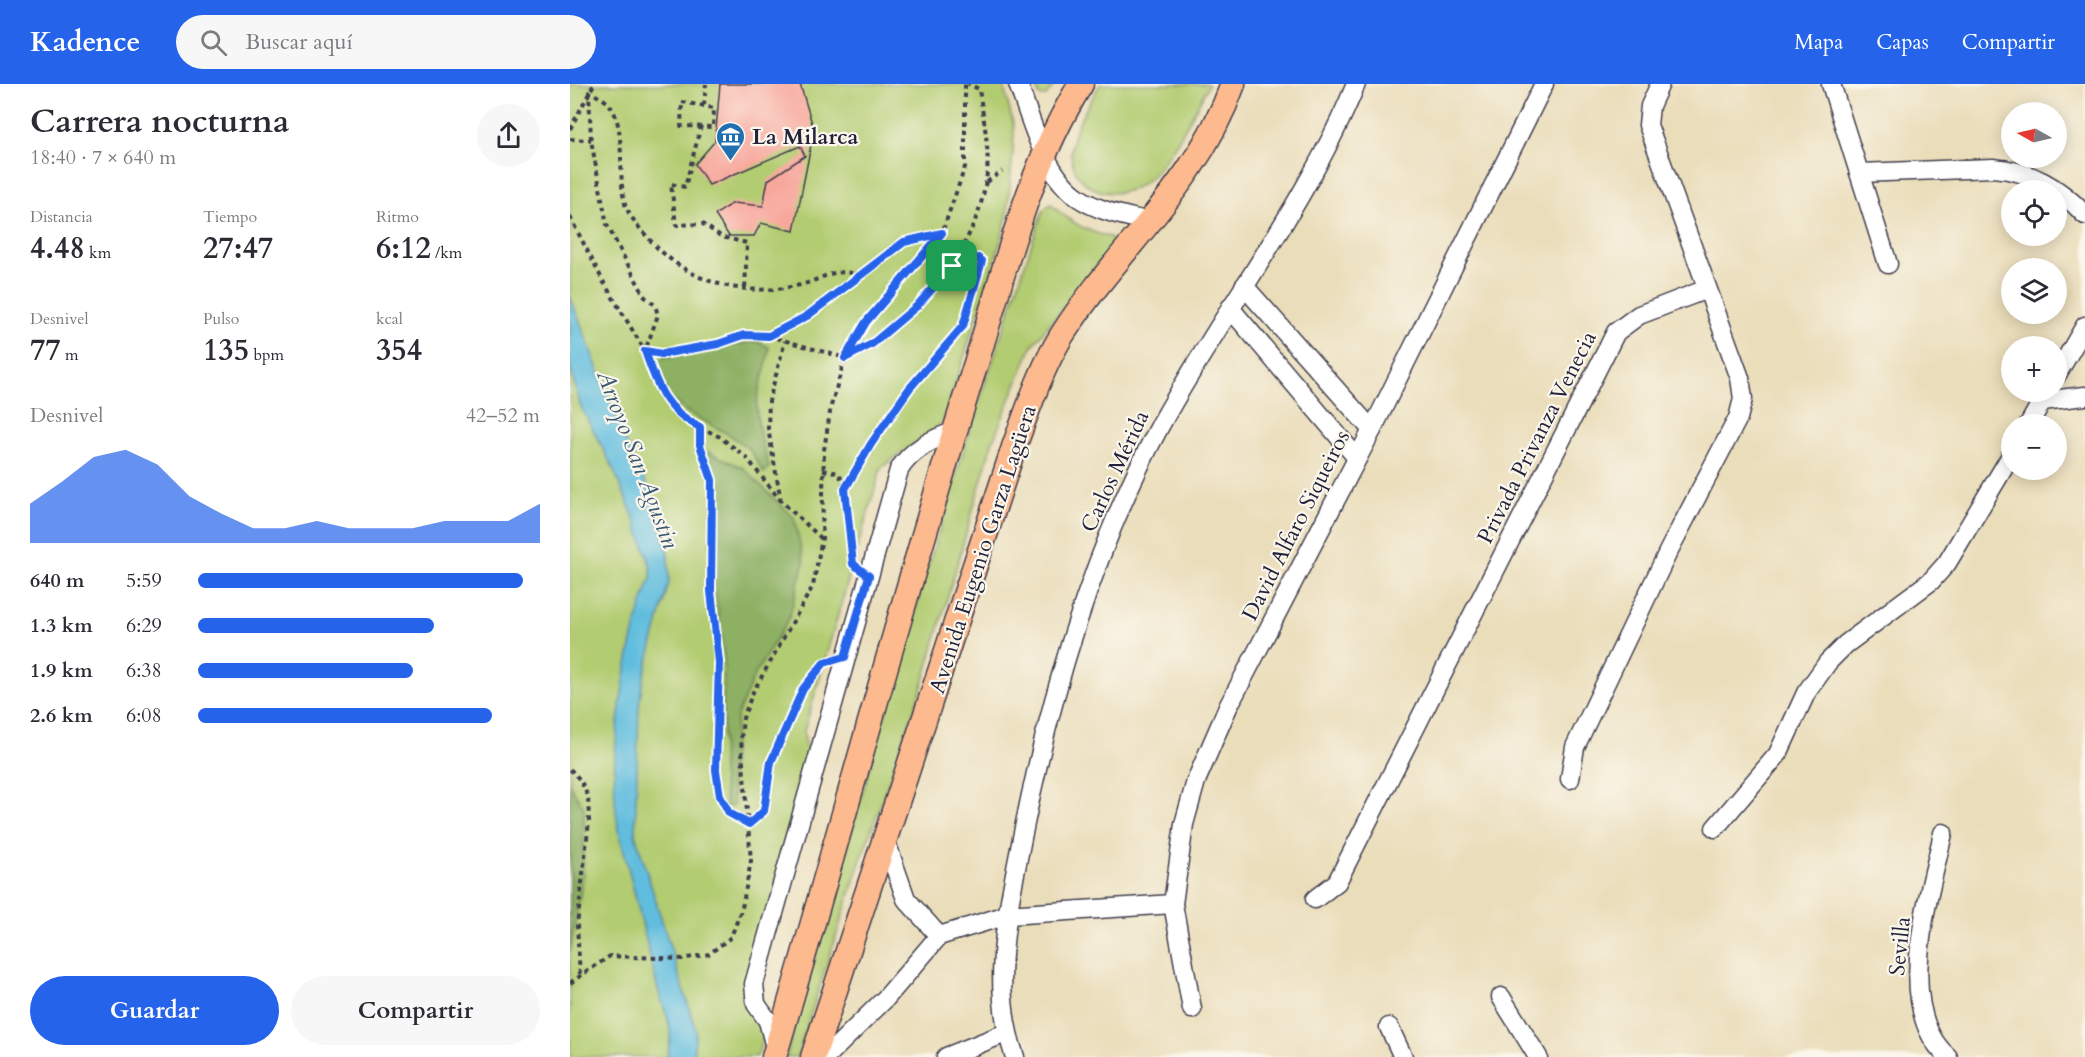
<!DOCTYPE html>
<html lang="es">
<meta charset="utf-8">
<style>
:root{--surface:#fff;--page:#f7f7f7;--text:#2b2b33;--muted:#7c7c81;--accent:#2563eb}
body{margin:0;font-family:Cardo,serif;background:var(--page);color:var(--text);height:100vh;display:flex;flex-direction:column;font-size:22px;white-space:nowrap}
*{box-sizing:border-box;margin:0}
p{font-size:20px;color:var(--muted)}
.icon{flex:none;width:33px;height:33px;fill:none;stroke:currentColor;stroke-width:2;stroke-linecap:round;stroke-linejoin:round}
.map{position:relative;flex:1;overflow:hidden}
.details{display:flex;flex-direction:column;background:var(--surface);width:570px}
.details>*{flex:none}
.needle{width:39px;rotate:278deg}
.tools{position:absolute;left:1431px;top:18px;display:grid;gap:12px}
.tools a{display:grid;place-items:center;width:66px;height:66px;border-radius:50%;background:var(--surface);box-shadow:0 3px 15px #0003;font-size:30px}
.pin{position:absolute;display:grid;place-items:center;width:51px;height:51px;color:#fff;margin:-26px;border-radius:12px;box-shadow:0 3px 9px #0006}
.round{display:grid;place-items:center;flex:none;width:63px;height:63px;border-radius:32px;background:var(--page)}
.headline{display:flex;align-items:center;justify-content:space-between;height:102px;padding:0 30px}
h1{font-size:33px;font-weight:800;line-height:45px}
.stats{display:grid;grid-template-columns:repeat(3,1fr);gap:9px;height:102px;padding:6px 30px}
.stats div{display:grid;align-content:center}
.stats b{font-size:30px;font-weight:800}
.stats small{font-size:16px;font-weight:400}
.stats p{font-size:16px}
.chart{height:168px;padding:12px 30px}
.chart p{display:flex;justify-content:space-between}
.chart svg{width:100%;height:108px;margin-top:6px;fill:var(--accent);opacity:.7}
.action{display:flex;gap:12px;margin-top:auto;padding:12px 30px}
.action a{flex:1;height:69px;border-radius:36px;background:var(--accent);color:#fff;font-size:24px;font-weight:800;line-height:69px;text-align:center}
.action a+a{background:var(--page);color:var(--text)}
ul{padding:0 30px;list-style:none;font-size:20px}
li{display:grid;grid-template-columns:96px 72px 1fr;align-items:center;height:45px}
li i{height:15px;border-radius:8px;background:var(--accent)}
header{display:flex;align-items:center;gap:36px;box-sizing:border-box;height:84px;padding:0 30px;background:var(--accent);color:#fff}
header strong{font-size:28px}
nav{display:flex;gap:33px;margin-inline-start:auto;font-size:21px}
.search{width:420px;height:54px;background:var(--page);display:flex;align-items:center;gap:15px;box-sizing:border-box;padding:0 21px;border-radius:33px;color:var(--muted);font-size:22px}
main{display:flex;flex:1;min-height:0}
.map>svg:first-child{display:block}
.green{fill:#b2cc71;stroke:#6a7756;stroke-width:1.5}
.forest{fill:#8db063;stroke:#58694f;stroke-width:1.5}
.water{fill:#60bdde;stroke:#41708c;stroke-width:1.5}
.building{fill:#f8a79c}
.lines{fill:none;stroke-linecap:round;stroke-linejoin:round}
.minor-casing{stroke:#403e4e;stroke-width:21}
.major-casing{stroke:#403e4e;stroke-width:27}
.path{stroke:#403e4e;stroke-width:4;stroke-dasharray:4.5 4.5;stroke-linecap:butt}
.minor{stroke:#fff;stroke-width:18}
.major{stroke:#fcba8e;stroke-width:24}
.route-casing{stroke:#fff;stroke-width:12}
.route{stroke:#2563eb;stroke-width:8}
.labels{text-anchor:middle;stroke-width:4.5;stroke-linejoin:round;paint-order:stroke}
.poi-label{font-size:22px;font-weight:bold;fill:#22223b;stroke:#fbf7ec;text-anchor:start}
.street-label{font-size:22px;fill:#22223b;stroke:#fbf7ec}
.water-label{font-size:24px;font-style:italic;fill:#385874;stroke:#fbf7ec}
</style>
<header>
<strong>Kadence</strong>
<div class="search"><svg class="icon" aria-label="search" viewBox="0 0 24 24"><circle cx="10" cy="10" r="6"/><path d="M15 15l6 6"/></svg>Buscar aquí</div>
<nav><a>Mapa</a><a>Capas</a><a>Compartir</a></nav>
</header>
<main>
<section class="details">
<div class="headline"><div><h1>Carrera nocturna</h1><p>18:40 · 7 × 640 m</p></div><a class="round"><svg class="icon" aria-label="share" viewBox="0 0 24 24"><path d="M12 15V3M7 8l5-5 5 5M5 13v7h14v-7"/></svg></a></div>
<div class="stats">
<div><p>Distancia</p><b>4.48<small> km</small></b></div>
<div><p>Tiempo</p><b>27:47</b></div>
<div><p>Ritmo</p><b>6:12<small> /km</small></b></div>
</div>
<div class="stats">
<div><p>Desnivel</p><b>77<small> m</small></b></div>
<div><p>Pulso</p><b>135<small> bpm</small></b></div>
<div><p>kcal</p><b>354</b></div>
</div>
<div class="chart"><p><span>Desnivel</span>42–52 m</p>
<svg viewBox="0 0 160 44" preserveAspectRatio="none"><path d="M0 44V28L10 19L20 9L30 6L40 12L50 25L60 32L70 38L80 38L90 35L100 38L110 38L120 38L130 35L140 35L150 35L160 28V44z"/></svg>
</div>
<ul>
<li><b>640 m</b>5:59<i style="width:95%"></i></li>
<li><b>1.3 km</b>6:29<i style="width:69%"></i></li>
<li><b>1.9 km</b>6:38<i style="width:63%"></i></li>
<li><b>2.6 km</b>6:08<i style="width:86%"></i></li>
</ul>
<div class="action"><a>Guardar</a><a>Compartir</a></div>
</section>
<div class="map">
<svg width="1515" height="973" viewBox="0 0 1515 973">
<rect width="100%" height="100%" fill="#fbf7ec"/>
<filter id="ink" filterUnits="userSpaceOnUse"><feTurbulence type="fractalNoise" baseFrequency=".0167" numOctaves="2"/><feDisplacementMap in="SourceGraphic" scale="12" xChannelSelector="R" yChannelSelector="G"/><feConvolveMatrix kernelMatrix="1 2 1 2 8 2 1 2 1" color-interpolation-filters="sRGB"/></filter>
<filter id="wash" filterUnits="userSpaceOnUse"><feTurbulence type="fractalNoise" baseFrequency=".008" numOctaves="4" result="noise"/><feDisplacementMap in="SourceGraphic" scale="24" xChannelSelector="R" yChannelSelector="G"/><feGaussianBlur stdDeviation="1.35" result="paint"/><feColorMatrix in="noise" values="0 0 0 0 0 0 0 0 0 0 0 0 0 0 0 0 0 1.4 0 .05"/><feComposite in="paint" operator="in"/></filter>
<g filter="url(#wash)">
<rect width="100%" height="100%" fill="#eaddba"/>
<!-- green -->
<g class="green">
<path d="M0,0H433L444,43L443,67L437,133L424,180L373,338L311,384L234,647L235,661L242,669L187,872L195,948L187,973H0Z"/>
<path d="M465,0H485L476,12H469Z"/>
<path d="M530,0H639C625,26 599,79 576,97C549,119 506,110 501,72C498,49 520,20 530,0Z"/>
<path d="M481,120C498,137 517,148 540,153L544,160L462,262L422,359L352,603L288,784L227,973H216L351,506L398,351L473,126Z"/>
</g>
<!-- forest -->
<g class="forest">
<path d="M186,257L199,263C198,283 189,299 187,318C185,339 194,363 199,383L194,389L180,366L160,351L117,328L93,308L82,276Z"/>
<path d="M136,367L173,384L224,434L234,478L219,534L184,592L167,632L161,684L164,722L156,723L152,689L154,576L140,466L147,394Z"/>
<path d="M0,701L14,724L13,794L0,869Z"/>
</g>
<!-- water -->
<path class="water" d="M0,212L56,359L82,412L98,470L99,498L73,596L69,622L65,750L126,946L123,973H97C106,937 93,929 86,898C75,849 62,800 50,751C34,686 56,557 81,494V483L66,438L42,382L10,321L0,281Z"/>
<g id="blocks">
<!-- building -->
<path class="building" d="M150,0H230L244,46L224,147L191,139L184,152H159L145,131L163,119L193,122L198,96L235,72L230,62L139,101L125,80L145,57Z"/>
</g>
</g>
<g filter="url(#ink)">
<use href="#blocks" fill-opacity="0" stroke="#403e4e" stroke-width="1.5"/>
<g class="lines">
<defs>
<g id="minor">
<path d="M448,0C462,37 474,91 509,114C530,128 556,132 580,138"/>
<path d="M1261,0L1318,180"/>
<path d="M1289,89L1423,84C1461,87 1489,103 1515,131"/>
<path d="M674,202L802,346"/>
<path d="M660,224L787,374"/>
<path d="M1486,292L1515,242"/>
<path d="M1459,340L1472,317L1515,312"/>
<path d="M1000,695L1005,663L1099,466L1168,334L1173,315L1170,294L1078,41L1080,22L1090,0"/>
<path d="M1145,744L1208,670L1236,609L1258,578L1276,560L1361,497L1377,479L1442,370"/>
<path d="M1373,749C1360,811 1322,924 1378,973"/>
<path d="M316,758L336,815L369,852"/>
<path d="M745,815L767,798L1046,248L1069,231L1137,205"/>
<path d="M931,913L968,973"/>
<path d="M622,925L603,820L614,740L626,697L658,623L802,346L974,0"/>
<path d="M819,943L833,973"/>
<path d="M206,967L198,937L186,920L184,900L329,386C340,367 363,354 384,348"/>
<path d="M256,973L316,914L369,852L437,831L603,820"/>
<path d="M376,973L436,949"/>
<path d="M445,973C419,901 438,827 452,754C480,612 522,467 591,340C653,227 738,118 786,0"/>
</g>
<g id="major">
<path d="M204,973C271,747 331,518 402,292C433,194 456,88 511,0"/>
<path d="M243,973L445,360C459,323 471,285 492,251C548,163 627,102 663,0"/>
</g>
</defs>
<!-- minor casing -->
<use href="#minor" class="minor-casing"/>
<!-- major casing -->
<use href="#major" class="major-casing"/>
<!-- path -->
<g class="path">
<path d="M112,18L144,24L143,43L111,42Z"/>
<path d="M134,21L136,0"/>
<path d="M131,42L115,103L101,100L106,141L133,140L152,153L177,159L175,206"/>
<path d="M0,45L24,0"/>
<path d="M0,55L21,56"/>
<path d="M417,98L432,87"/>
<path d="M0,133L33,197L75,267L88,308L114,335L150,353L176,373L211,417L251,454"/>
<path d="M383,182L408,174L412,177L397,227"/>
<path d="M291,191C261,183 257,194 230,201C174,214 120,200 81,157C73,148 61,135 56,123C46,95 58,44 39,20C35,15 25,11 19,8L21,56L37,141L75,213L85,221L88,231L75,267L92,270L148,260L174,251L199,252L275,274L295,238L372,149L395,83V0"/>
<path d="M200,252L237,232L334,158L371,149"/>
<path d="M130,343V361L142,396L141,507L149,578L146,686L150,712L159,729L179,740L194,727C197,711 197,696 200,680C204,660 240,586 257,578"/>
<path d="M253,386L269,389L275,405L283,478"/>
<path d="M275,405L338,305L393,240"/>
<path d="M211,417L198,344L199,317L215,257"/>
<path d="M0,685L11,697L18,713L19,737L7,842L10,892"/>
<path d="M0,899L40,872L112,875L139,870L161,853L172,824L181,777L171,655L173,634L183,608L243,502L252,454L254,366L261,322L275,274C341,240 405,172 416,96C421,67 413,34 409,5L398,0"/>
</g>
<!-- minor -->
<use href="#minor" class="minor"/>
<!-- major -->
<use href="#major" class="major"/>
</g>
</g>
<g class="lines" filter="url(#ink)">
<defs>
<path id="route" d="M372,149L296,238L275,274L302,260L347,222L382,182L408,174L412,177L393,242L339,305L301,360L275,405L283,480L299,492L275,573L254,579L233,605L201,678L194,727L179,740L159,729L150,712L146,686L149,578L141,507L142,396L130,361V343C95,326 87,302 75,267L92,270L148,260L174,251L199,252L237,232L334,158Z"/>
</defs>
<!-- route casing -->
<use href="#route" class="route-casing"/>
<!-- route -->
<use href="#route" class="route"/>
</g>
<!-- icons -->
<defs>
<symbol id="museum-pin" viewBox="-11 -11 22 30"><path d="M0 17L-7.5 6A9.5 9.5 0 1 1 7.5 6Z" fill="#1f6fb2" stroke="#fbf7ec"/><path d="M0-6L6-3V-2H-6V-3ZM-5-1h2V3h-2ZM-1-1h2V3h-2ZM3-1h2V3H3ZM-6 4H6V6H-6Z" fill="#fff"/></symbol>
</defs>
<g fill-rule="evenodd">
<use href="#museum-pin" x="144" y="36" width="33" height="45"/>
</g>
<g class="labels">
<!-- poi labels -->
<g class="poi-label">
<text x="182" y="60">La Milarca</text>
</g>
<!-- street labels -->
<g class="street-label">
<text transform="translate(966 353) rotate(-63)" y="8">Privada Privanza Venecia</text>
<text transform="translate(544 387) rotate(-65)" y="8">Carlos Mérida</text>
<text transform="translate(725 441) rotate(-63)" y="8">David Alfaro Siqueiros</text>
<text transform="translate(412 465) rotate(-72)" y="8">Avenida Eugenio Garza Lagüera</text>
<text transform="translate(1329 862) rotate(-84)" y="8">Sevilla</text>
</g>
<!-- water labels -->
<g class="water-label">
<text transform="translate(68 375) rotate(69)" y="8">Arroyo San Agustin</text>
</g>
</g>
</svg>
<div class="tools">
<a><svg class="needle" viewBox="-14 -14 28 28"><path d="M0-13l5 13h-10z" fill="#e53935"/><path d="M0 13l5-13h-10z" fill="#7c7c81"/></svg></a>
<a><svg class="icon" aria-label="locate" viewBox="0 0 24 24"><circle cx="12" cy="12" r="6"/><path d="M12 2v4M12 18v4M2 12h4M18 12h4"/></svg></a>
<a><svg class="icon" aria-label="layers" viewBox="0 0 24 24"><path d="M12 4l9 5-9 5-9-5zM3 14l9 5 9-5"/></svg></a>
<a>+</a>
<a>−</a>
</div>
<div class="pin" style="left:382px;top:182px;background:#1e9e55"><svg class="icon" aria-label="arrive" viewBox="0 0 24 24"><path d="M6 21V4h12l-3 4 3 4H6"/></svg></div>
</div>
</main>
